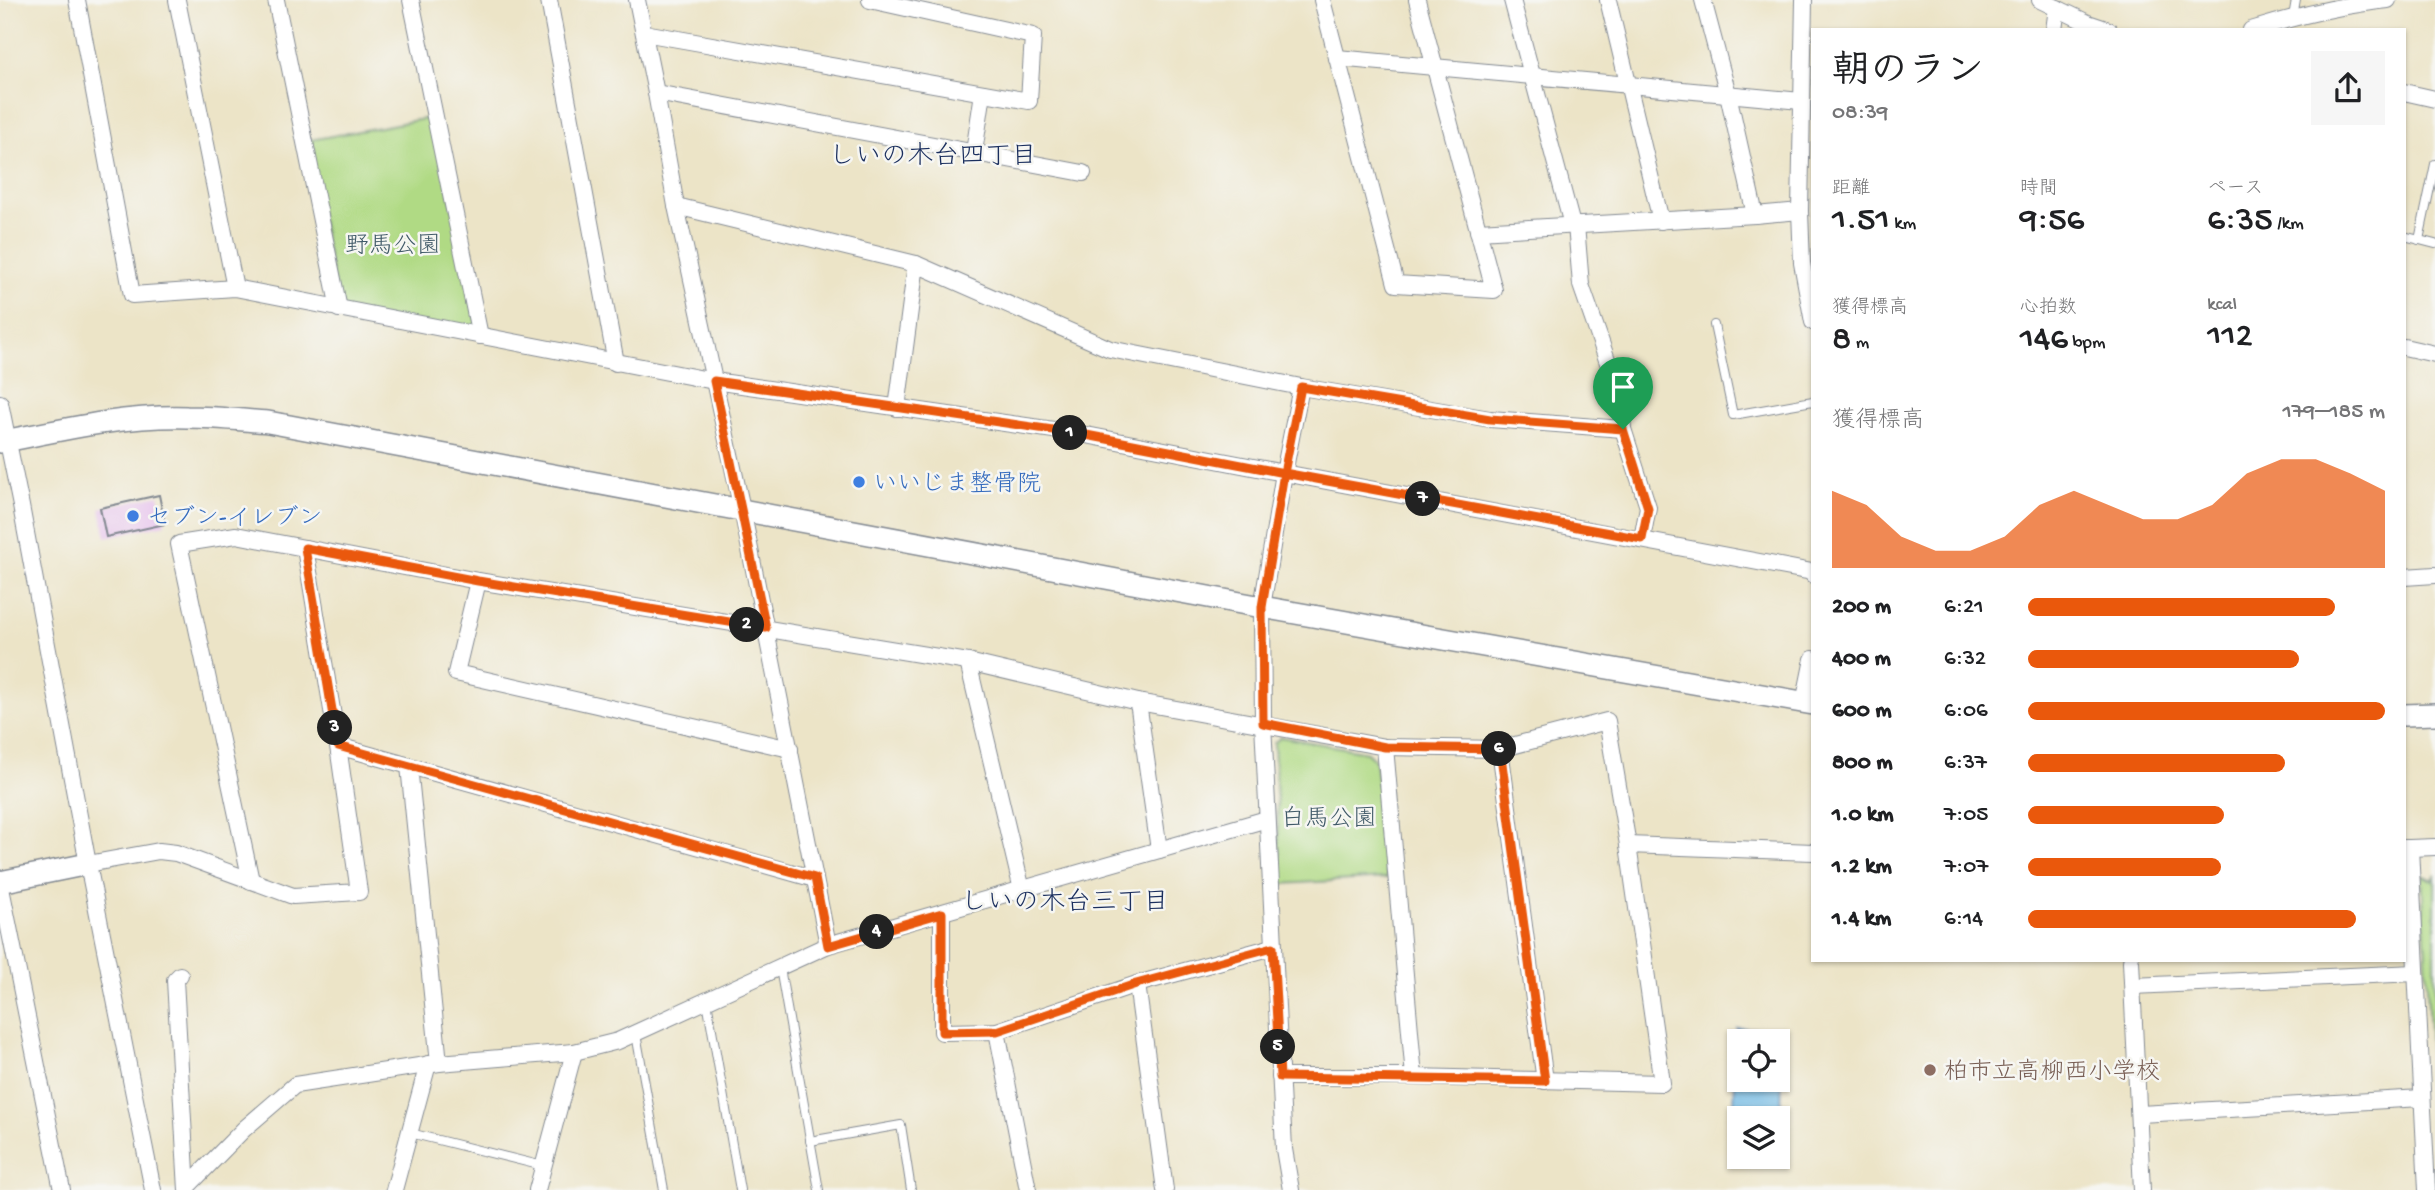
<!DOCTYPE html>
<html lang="ja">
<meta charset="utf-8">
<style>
:root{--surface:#fff;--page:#f6f6f6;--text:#202124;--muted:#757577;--accent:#ea580c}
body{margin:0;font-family:"Gochi Hand","Klee One",sans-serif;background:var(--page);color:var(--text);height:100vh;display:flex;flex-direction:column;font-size:26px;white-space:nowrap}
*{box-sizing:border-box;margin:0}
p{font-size:23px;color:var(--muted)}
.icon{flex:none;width:38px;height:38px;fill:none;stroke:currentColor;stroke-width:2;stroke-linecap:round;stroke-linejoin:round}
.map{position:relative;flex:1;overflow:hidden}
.panel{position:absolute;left:1811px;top:28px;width:595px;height:934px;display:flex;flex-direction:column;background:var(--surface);border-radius:0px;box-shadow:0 2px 5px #0004}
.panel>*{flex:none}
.tools{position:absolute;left:1727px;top:1029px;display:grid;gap:14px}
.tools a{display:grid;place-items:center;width:63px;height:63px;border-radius:0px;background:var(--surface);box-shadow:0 2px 5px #0004;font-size:35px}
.pin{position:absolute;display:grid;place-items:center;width:60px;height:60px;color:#fff;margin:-72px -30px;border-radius:50% 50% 50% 0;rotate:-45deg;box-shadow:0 0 7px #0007}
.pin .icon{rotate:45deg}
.km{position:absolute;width:35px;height:35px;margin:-18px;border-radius:50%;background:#222;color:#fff;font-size:19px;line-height:35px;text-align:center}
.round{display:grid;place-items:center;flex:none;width:74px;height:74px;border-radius:0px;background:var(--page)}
.summary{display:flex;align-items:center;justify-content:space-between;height:119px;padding:0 21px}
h1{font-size:38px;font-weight:600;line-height:52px}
.figures{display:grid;grid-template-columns:repeat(3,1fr);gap:10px;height:119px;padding:7px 21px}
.figures div{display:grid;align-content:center}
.figures b{font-size:35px;font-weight:600}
.figures small{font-size:19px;font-weight:400}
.figures p{font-size:19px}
.chart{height:196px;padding:14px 21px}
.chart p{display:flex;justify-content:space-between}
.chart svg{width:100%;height:126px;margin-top:7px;fill:var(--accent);opacity:.7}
ul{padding:0 21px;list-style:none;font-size:23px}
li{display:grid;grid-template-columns:112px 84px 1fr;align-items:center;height:52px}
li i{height:18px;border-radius:9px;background:var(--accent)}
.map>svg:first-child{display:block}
.green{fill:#b0da84;stroke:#668471;stroke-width:2}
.water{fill:#6ab6e3;stroke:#4272a0;stroke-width:2;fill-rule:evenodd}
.building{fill:#e1aeeb}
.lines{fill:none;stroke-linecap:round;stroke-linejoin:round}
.service-casing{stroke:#848a92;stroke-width:10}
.minor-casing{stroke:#848a92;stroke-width:18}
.tertiary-casing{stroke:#848a92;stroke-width:24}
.service{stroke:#fff;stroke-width:8}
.minor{stroke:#fff;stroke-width:16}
.tertiary{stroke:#fff;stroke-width:21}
.route-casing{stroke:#fff;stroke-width:14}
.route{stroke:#ea580c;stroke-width:9}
.shop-dot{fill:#3f7fe0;stroke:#f6f6f2;stroke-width:2.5}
.education-dot{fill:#8d6e63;stroke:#f6f6f2;stroke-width:2.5}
.labels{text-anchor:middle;stroke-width:5;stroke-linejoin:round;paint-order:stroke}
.park-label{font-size:24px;fill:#405a68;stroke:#f6f6f2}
.shop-label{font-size:24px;fill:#366cbe;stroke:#f6f6f2;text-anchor:start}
.education-label{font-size:24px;fill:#785e54;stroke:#f6f6f2;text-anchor:start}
.neighbourhood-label{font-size:26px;fill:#1b2f5e;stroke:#f6f6f2}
</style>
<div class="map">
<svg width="2435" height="1190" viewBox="0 0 2435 1190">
<rect width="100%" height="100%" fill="#f6f6f2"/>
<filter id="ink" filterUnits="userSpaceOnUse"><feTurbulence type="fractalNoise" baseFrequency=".0143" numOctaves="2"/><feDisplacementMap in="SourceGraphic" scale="14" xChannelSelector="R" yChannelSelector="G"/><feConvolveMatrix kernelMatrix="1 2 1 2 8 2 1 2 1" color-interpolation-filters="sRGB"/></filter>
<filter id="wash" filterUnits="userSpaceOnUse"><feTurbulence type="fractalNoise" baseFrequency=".00686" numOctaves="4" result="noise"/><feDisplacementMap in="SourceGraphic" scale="28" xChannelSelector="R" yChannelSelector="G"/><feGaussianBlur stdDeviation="1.57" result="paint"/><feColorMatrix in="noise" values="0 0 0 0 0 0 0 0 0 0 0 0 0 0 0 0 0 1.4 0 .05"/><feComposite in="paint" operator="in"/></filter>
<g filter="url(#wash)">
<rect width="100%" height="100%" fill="#ece4c7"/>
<!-- green -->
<g class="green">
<path d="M434,117L480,336L339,309L305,141Z"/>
<path d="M1281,737L1367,752L1375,760L1387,878L1281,884L1274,743Z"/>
<path d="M2422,875L2432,880L2435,876V1160Z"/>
</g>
<!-- water -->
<path class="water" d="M1737,1028L1784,1030L1781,1106L1734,1104ZM1740,1041H1778V1080H1740Z"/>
<g id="blocks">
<!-- building -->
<path class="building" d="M159,495L165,524L106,537L100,508Z"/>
</g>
</g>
<g filter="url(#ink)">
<use href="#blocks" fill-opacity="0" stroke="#848a92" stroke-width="2"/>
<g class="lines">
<defs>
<g id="service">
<path d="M2293,17L2296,0"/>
<path d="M2404,236L2435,244"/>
<path d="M2419,240L2435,164"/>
<path d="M1714,325L1733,415L1813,401"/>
<path d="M780,968L819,1190"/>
<path d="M707,1001L740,1190"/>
<path d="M636,1034L664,1190"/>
<path d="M410,1133L543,1166"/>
<path d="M810,1141L901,1125L911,1190"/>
</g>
<g id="minor">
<path d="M77,0L132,295L235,288L714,381L1081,434L1284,473L1262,607L1263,723L1284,1149L1291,1190"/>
<path d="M177,0L235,288"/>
<path d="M276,0L339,309"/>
<path d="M411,0L480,336"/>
<path d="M549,0L616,363"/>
<path d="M637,0L656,93L676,206L742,509L828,945"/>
<path d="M1322,0L1396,284L1494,290L1417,0"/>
<path d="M1512,0L1572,225"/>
<path d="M1608,0L1661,221"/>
<path d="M1703,0L1728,94L1755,215"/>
<path d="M1804,0L1800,211L1802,263L1813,322"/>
<path d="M2040,0L2088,23L2109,30"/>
<path d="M2054,30L2057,8"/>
<path d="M2251,30C2296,16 2341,5 2388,0"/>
<path d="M644,33L1029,101L1033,36L870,0"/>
<path d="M1337,58L1801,101"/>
<path d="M2404,92L2435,99"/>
<path d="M656,93L1083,173"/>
<path d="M974,152L983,93"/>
<path d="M676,206L916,264L1110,349L1301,387L1490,419L1623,429"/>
<path d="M1576,225L1581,285L1621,400L1623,429L1648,507L1642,539"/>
<path d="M1478,231L1755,215L1800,211"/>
<path d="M2404,347L2435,354"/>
<path d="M1301,387L1284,473L1812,572L1813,575"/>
<path d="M0,403L21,506L88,864L153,1190"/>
<path d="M897,408L916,264"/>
<path d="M2404,577L2435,575"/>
<path d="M478,581L968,662L1138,702L1385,747L1500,749L1607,721L1628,845L1662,1083L1414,1077H1280"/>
<path d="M968,662L1022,890"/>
<path d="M1138,702L1159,850"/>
<path d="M1804,703L1813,659"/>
<path d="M338,746L815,879"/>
<path d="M1385,747L1414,1077"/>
<path d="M1500,749L1545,1081"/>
<path d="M409,766L439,1063"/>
<path d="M1628,845L1813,852"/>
<path d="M2404,848H2410L2427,1190"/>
<path d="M2410,848L2435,847"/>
<path d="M88,864L159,851L176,853L293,896L359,892L338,746L305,548"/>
<path d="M251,881L179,544L236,535L478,581L456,673L790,749"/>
<path d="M0,883L62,1190"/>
<path d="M942,913V1032L997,1031L1137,984L1273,947"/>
<path d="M2131,961L2142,1190"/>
<path d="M180,975L175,980L187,1190"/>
<path d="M1137,984L1165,1190"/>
<path d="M2133,986L2416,973"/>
<path d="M997,1031L1028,1190"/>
<path d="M2140,1114L2422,1098"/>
<path d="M187,1187L244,1129L295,1085L439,1063L574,1052L618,1041L828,945L1267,819"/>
<path d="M394,1190L428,1064"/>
<path d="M537,1190L574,1052"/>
</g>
<g id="tertiary">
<path d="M0,442C61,430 124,415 187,417C214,417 241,420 268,422L1262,607L1813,704"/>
<path d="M2404,715L2435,714"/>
<path d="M0,882L88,864"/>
</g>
</defs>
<!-- service casing -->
<use href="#service" class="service-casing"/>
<!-- minor casing -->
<use href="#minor" class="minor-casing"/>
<!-- tertiary casing -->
<use href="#tertiary" class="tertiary-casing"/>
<!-- service -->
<use href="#service" class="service"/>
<!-- minor -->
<use href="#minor" class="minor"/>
<!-- tertiary -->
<use href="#tertiary" class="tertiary"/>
</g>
</g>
<g class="lines" filter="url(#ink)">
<defs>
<path id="route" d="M1623,429L1490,419L1301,387L1284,473L1081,434L714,381L766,628L478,581L305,548L338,746L815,878L828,946L942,913V1032L997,1031L1136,984L1273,947L1280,1077L1545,1081L1500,749L1385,747L1263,723L1262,607L1284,473L1642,539L1648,508L1623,429"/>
</defs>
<!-- route casing -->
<use href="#route" class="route-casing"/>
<!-- route -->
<use href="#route" class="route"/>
</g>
<!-- markers -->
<g class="shop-dot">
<circle cx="859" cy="482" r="7"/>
<circle cx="133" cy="516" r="7"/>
</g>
<circle class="education-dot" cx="1930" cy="1070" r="7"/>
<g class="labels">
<!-- park labels -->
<g class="park-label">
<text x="393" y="252">野馬公園</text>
<text x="1329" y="825">白馬公園</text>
</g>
<!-- shop labels -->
<g class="shop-label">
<text x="873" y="490">いいじま整骨院</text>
<text x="147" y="524">セブン-イレブン</text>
</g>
<!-- education labels -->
<g class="education-label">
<text x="1944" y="1078">柏市立高柳西小学校</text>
</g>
<!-- neighbourhood labels -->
<g class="neighbourhood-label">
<text x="933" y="163">しいの木台四丁目</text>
<text x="1065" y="909">しいの木台三丁目</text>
</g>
</g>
</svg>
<div class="tools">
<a><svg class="icon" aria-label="locate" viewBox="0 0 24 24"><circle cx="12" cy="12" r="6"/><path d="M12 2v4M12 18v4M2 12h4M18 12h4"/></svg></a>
<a><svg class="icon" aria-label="layers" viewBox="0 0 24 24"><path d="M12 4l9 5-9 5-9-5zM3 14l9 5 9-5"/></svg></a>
</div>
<div class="pin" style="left:1623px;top:429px;background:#1e9e55"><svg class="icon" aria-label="arrive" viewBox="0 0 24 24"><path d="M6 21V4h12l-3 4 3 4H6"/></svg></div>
<b class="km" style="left:1070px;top:433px">1</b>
<b class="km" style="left:747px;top:625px">2</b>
<b class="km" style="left:335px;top:728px">3</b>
<b class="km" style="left:877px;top:932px">4</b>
<b class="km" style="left:1278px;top:1047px">5</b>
<b class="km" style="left:1499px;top:749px">6</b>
<b class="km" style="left:1423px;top:499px">7</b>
<section class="panel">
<div class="summary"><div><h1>朝のラン</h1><p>08:39</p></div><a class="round"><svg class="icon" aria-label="share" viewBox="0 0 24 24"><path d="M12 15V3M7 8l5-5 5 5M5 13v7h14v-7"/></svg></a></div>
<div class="figures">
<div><p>距離</p><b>1.51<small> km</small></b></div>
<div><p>時間</p><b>9:56</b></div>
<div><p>ペース</p><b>6:35<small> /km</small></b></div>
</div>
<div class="figures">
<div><p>獲得標高</p><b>8<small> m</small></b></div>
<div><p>心拍数</p><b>146<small> bpm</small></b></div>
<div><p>kcal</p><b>112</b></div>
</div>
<div class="chart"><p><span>獲得標高</span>179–185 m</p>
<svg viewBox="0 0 160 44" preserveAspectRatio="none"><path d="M0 44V17L10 22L20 33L30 38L40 38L50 33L60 22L70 17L80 22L90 27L100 27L110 22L120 11L130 6L140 6L150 11L160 17V44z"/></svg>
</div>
<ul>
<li><b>200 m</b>6:21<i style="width:86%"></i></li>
<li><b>400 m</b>6:32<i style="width:76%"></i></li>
<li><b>600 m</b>6:06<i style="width:100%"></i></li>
<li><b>800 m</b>6:37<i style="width:72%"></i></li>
<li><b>1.0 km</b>7:05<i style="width:55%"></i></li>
<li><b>1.2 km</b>7:07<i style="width:54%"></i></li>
<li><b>1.4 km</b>6:14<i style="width:92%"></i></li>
</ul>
</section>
</div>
